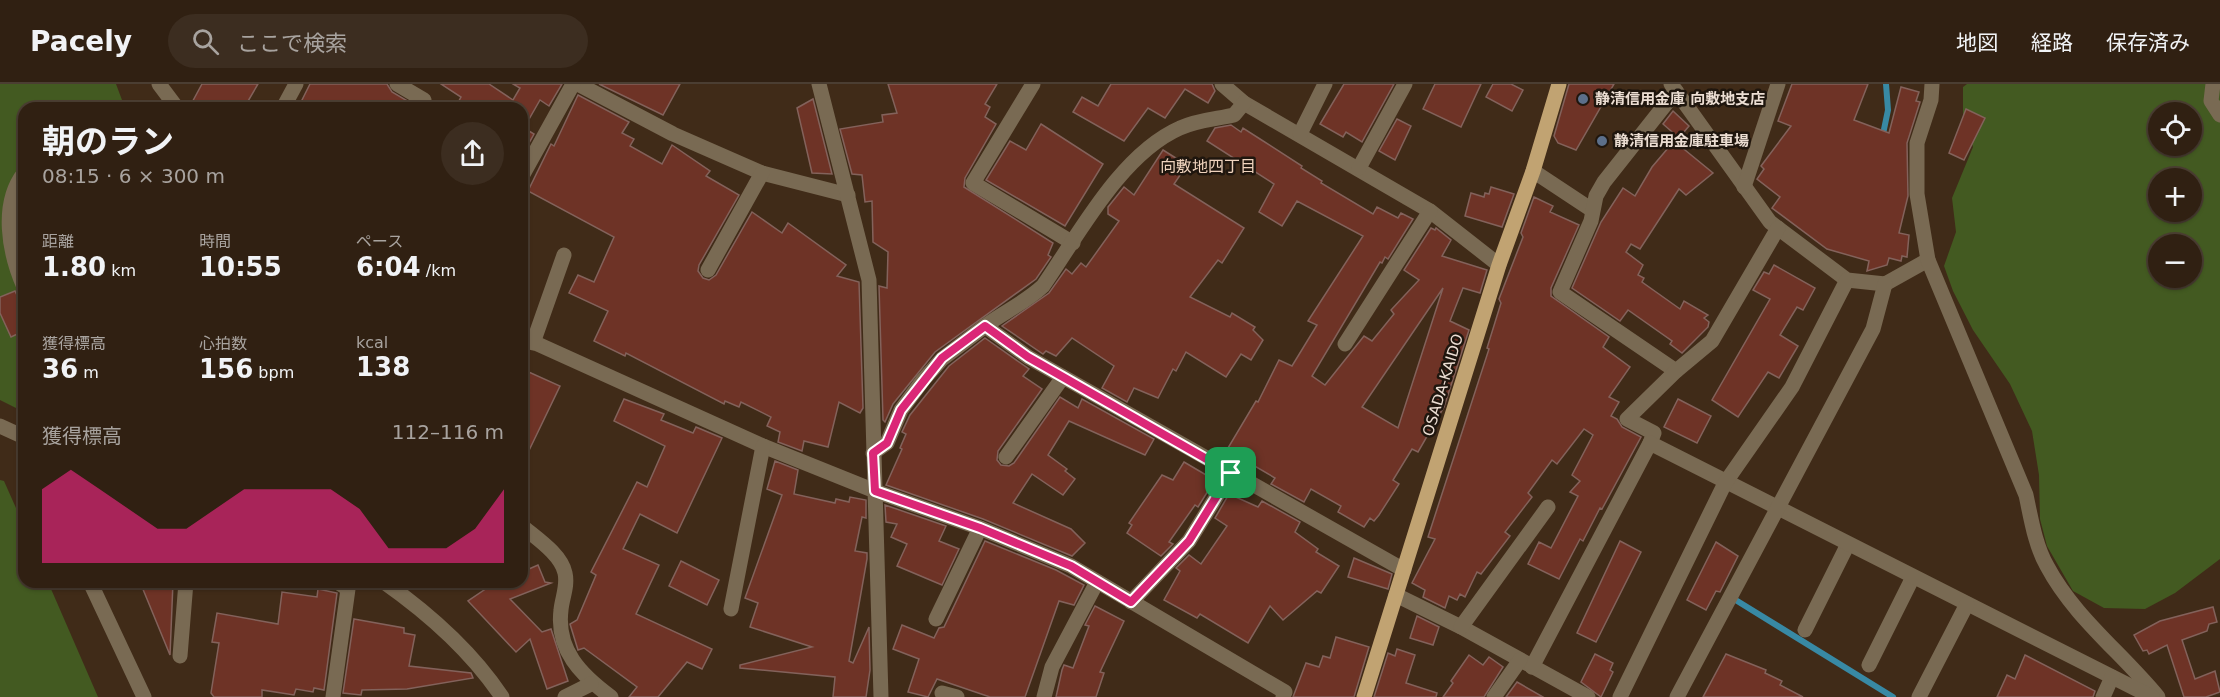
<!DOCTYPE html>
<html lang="ja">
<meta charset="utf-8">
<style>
:root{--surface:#302012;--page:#3c2d20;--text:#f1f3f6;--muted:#a8a39f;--line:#4b3e32;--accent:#db2777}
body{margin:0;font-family:"DejaVu Sans","Noto Sans JP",sans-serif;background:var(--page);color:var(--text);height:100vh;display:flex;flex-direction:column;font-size:22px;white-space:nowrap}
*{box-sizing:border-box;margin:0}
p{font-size:20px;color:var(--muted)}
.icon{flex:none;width:33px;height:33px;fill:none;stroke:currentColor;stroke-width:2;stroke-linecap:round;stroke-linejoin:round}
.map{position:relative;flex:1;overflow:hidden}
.panel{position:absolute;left:18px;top:18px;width:510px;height:486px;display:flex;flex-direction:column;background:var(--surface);border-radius:18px;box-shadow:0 2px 4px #0004,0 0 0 2px var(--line)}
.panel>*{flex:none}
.controls{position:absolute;left:2148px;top:18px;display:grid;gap:12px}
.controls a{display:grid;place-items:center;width:54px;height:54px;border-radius:50%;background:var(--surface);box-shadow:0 2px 4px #0004,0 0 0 2px var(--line);font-size:30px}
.pin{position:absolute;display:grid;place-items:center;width:51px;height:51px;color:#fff;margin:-26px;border-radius:12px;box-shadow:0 3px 9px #0006}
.round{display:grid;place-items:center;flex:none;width:63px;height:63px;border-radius:32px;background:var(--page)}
.head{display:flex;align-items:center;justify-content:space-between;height:102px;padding:0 24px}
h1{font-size:33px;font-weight:700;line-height:45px}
.metrics{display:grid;grid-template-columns:repeat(3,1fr);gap:9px;height:102px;padding:6px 24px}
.metrics div{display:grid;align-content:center}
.metrics b{font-size:26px;font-weight:700}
.metrics small{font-size:16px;font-weight:400}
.metrics p{font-size:16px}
.chart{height:168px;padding:12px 24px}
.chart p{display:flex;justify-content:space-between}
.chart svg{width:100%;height:108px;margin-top:6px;fill:var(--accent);opacity:.7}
header{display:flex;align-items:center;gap:36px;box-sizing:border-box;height:84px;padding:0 30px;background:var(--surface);border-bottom:2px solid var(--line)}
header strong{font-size:28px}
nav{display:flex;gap:33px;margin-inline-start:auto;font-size:21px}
.search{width:420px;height:54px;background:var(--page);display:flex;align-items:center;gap:15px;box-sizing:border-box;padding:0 21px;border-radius:33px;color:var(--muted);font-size:22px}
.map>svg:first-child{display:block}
.green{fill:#435a21;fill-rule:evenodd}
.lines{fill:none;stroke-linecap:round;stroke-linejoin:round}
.stream{stroke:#3889a4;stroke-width:6}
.building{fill:#6e3326;stroke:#83625b;stroke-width:1.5;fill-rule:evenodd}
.minor{stroke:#796a53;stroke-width:15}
.major{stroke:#c1a372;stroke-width:15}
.route-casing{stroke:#fff;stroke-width:12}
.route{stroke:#db2777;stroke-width:8}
.service-dot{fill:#5c6f8a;stroke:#1f160e;stroke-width:2}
.labels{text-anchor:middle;stroke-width:5;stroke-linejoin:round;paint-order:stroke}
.poi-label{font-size:15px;font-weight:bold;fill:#ecded3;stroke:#1f160e;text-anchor:start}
.street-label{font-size:15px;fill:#ecded3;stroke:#1f160e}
.neighbourhood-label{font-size:16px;fill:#efd3bd;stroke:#1f160e}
</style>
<header>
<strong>Pacely</strong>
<div class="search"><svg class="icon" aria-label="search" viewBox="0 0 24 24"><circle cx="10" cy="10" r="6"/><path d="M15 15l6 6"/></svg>ここで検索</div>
<nav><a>地図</a><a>経路</a><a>保存済み</a></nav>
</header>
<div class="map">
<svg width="2220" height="613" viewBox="0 0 2220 613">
<rect width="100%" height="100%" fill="#402b18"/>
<!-- green -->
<g class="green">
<path d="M0,0H116L125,24H24V328L0,316Z"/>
<path d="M1967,0H2220V475L2175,509L2145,525L2104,524L2073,507L2047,462L2040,435L2039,391L2032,347L2010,300L1973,246L1953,207L1944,182L1956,148L1952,114L1973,63L1963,32V3ZM2158,28H2192V62H2158ZM2158,94H2192V128H2158ZM2158,160H2192V194H2158Z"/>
<path d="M0,396L4,397L24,442V498H48L98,613H0Z"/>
</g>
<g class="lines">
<!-- stream -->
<g class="stream">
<path d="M1882,55L1888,26L1886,0"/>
<path d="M1734,515L1893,613"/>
</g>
</g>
<!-- building -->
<g class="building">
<path d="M202,0H258L244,24H189Z"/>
<path d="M310,0H387L392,8L411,19L409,24H298Z"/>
<path d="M441,0H489L513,16L520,4L513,0H562L549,22L540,16L524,44L534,50L524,68L522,66V24H455L461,13Z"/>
<path d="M599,0H680L663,31Z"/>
<path d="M888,0H997L985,20L990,23L985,33L996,40L965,94L964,103L1053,159L1048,171L1051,173L1036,195L935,268L893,320L885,338L883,336L879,202L887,204L888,168L873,158L872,117L865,118L862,91L852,90L840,45L883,38L882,31L897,29Z"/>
<path d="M1111,0H1212L1215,7L1208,19L1185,5L1165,34L1148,24L1124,57L1073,28L1082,13L1098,22Z"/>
<path d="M1344,0H1394L1362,58L1346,48L1343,53L1320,40Z"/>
<path d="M1435,0H1481L1461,43L1423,25Z"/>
<path d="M1493,0H1511L1523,6L1512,27L1486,13Z"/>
<path d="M1569,0H1614L1576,66L1558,59L1554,52Z"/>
<path d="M1792,0H1868L1854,36L1889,49L1901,3L1919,8L1916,17L1920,18L1907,59L1908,112L1899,149L1909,151L1907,173L1902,172L1901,177L1889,174L1887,181L1867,187L1869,177L1827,165L1772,124L1780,113L1757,95L1764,85L1761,82L1791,42L1778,37Z"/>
<path d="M578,11L629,38L622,49L634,55L630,62L662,80L672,61L710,87L706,92L739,111L699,181L698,187L703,194L709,196L716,191L752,128L782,149L788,139L846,181L837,192L859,198L863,324L860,329L839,318L828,363L804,357L802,367L778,358L780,348L767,342L771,333L741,318L739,323L725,317L724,320L626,269L625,272L594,257L608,227L569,209L578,191L594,198L614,153L528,107L551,60L554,62Z"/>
<path d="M813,15L832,90L812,89L797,24Z"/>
<path d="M1966,25L1985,34L1964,76L1949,69Z"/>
<path d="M1673,27L1689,42L1679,54L1663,40Z"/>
<path d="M1397,35L1411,42L1395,76L1379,67Z"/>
<path d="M1041,40L1103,80L1065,142L986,96L1010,57L1026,66Z"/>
<path d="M1231,41L1241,48L1243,44L1260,55L1302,82L1301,84L1322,97L1321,99L1373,130L1377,123L1398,134L1401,129L1413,135L1388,175L1385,173L1382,179L1380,178L1312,292L1325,301L1364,252L1372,257L1394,230L1391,226L1419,196L1404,186L1431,144L1435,146L1436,144L1451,156L1442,172L1487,186L1480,209L1463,204L1450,237L1469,246L1444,323L1418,368L1412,365L1393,396L1399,400L1379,431L1374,437L1370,434L1364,443L1338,428L1341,422L1311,405L1304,418L1271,400L1275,394L1241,374L1239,377L1225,369L1256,317L1258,318L1279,276L1292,282L1317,241L1308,237L1363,152L1297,117L1282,142L1259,128L1274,100L1207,57L1215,44ZM1443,204L1398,344L1362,323Z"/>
<path d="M1674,57L1713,89L1686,111L1679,105L1640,165L1631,160L1626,168L1643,181L1638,191L1644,194L1642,198L1680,225L1684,217L1708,231L1704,234L1709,238L1708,243L1682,269L1670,260L1672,257L1628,226L1620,237L1572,204L1601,138L1623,104L1635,112L1652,83Z"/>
<path d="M1163,66L1187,81L1174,100L1244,144L1222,179L1218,176L1190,213L1230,233L1232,229L1255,243L1253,246L1263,256L1251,276L1241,270L1226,293L1186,268L1176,287L1173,285L1158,314L1134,304L1127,318L1102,304L1114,282L1072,254L1056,272L1046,267L1043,270L1002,242L1049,209L1066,185L1072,190L1081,179L1086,183L1119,137L1108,130V123L1124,103L1134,111Z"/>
<path d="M1491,103L1514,110L1502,143L1465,132L1471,109L1484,113L1485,109L1489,110Z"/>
<path d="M1534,113L1553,122L1550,128L1579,141L1551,204V212L1609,253L1603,263L1630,283L1609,313L1619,318L1611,332L1617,335L1622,343L1641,353L1602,425L1600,424L1583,457L1580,455L1559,495L1528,480L1539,458L1551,464L1578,412L1570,408L1580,397L1572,391L1593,351L1584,345L1557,380L1552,376L1528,409L1532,413L1505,448L1510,452L1481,490L1477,488L1465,513L1460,510L1457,516L1449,512L1445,524L1423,513L1425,506L1412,499L1435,455L1428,453L1489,265L1487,264L1501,219L1499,215L1523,153L1521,149Z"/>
<path d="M1774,181L1815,204L1803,226L1797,223L1780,251L1798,262L1779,294L1768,288L1738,333L1712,316L1770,215L1753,206L1764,188L1769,190Z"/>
<path d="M15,207L17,211L24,213V247L11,253L0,229V213Z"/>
<path d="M985,254L1029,285L1023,292L1042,305L998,367L997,376L1001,381L1009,382L1014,379L1060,313L1078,324L1082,315L1154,355L1145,371L1069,337L1048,371L1067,385L1065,387L1075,395L1063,411L1032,390L1013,419L1071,445L1085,459L1072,472L983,435L886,401L902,365L900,364L906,350L902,348L910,331L949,282Z"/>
<path d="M522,285L560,302L522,381Z"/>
<path d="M624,315L664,330L661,336L693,349L696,343L722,354L677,449L640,430L623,465L659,481L636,530L712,565L702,585L687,578L658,613H629L637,603L584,564L578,566L570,540L577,536L596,491L591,488L637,398L647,403L665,362L614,337Z"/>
<path d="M1678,315L1711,332L1697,359L1664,343Z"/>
<path d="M775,377L798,386L794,410L835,419L836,415L849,418L850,413L866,416V434L862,433L855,467L867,469V475L849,577L853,579L869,543L870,586L866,613H833L835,593L740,584V581L812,563L750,543L758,519L745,514L782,411L767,405Z"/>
<path d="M1184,378L1213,395V399L1198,423L1195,421L1169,458L1173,460L1161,472L1127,449L1132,441L1129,439L1162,391L1173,396Z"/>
<path d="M1229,410L1258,423L1262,417L1300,438L1295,448L1318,465L1316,468L1339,482L1321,509L1317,507L1283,536L1270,522L1248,559L1200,530L1197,534L1164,516L1180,487L1176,484L1189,471L1201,480L1227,442L1215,434Z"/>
<path d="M885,421L946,442L939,457L959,465L942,501L897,482L907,460L891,453L897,440L886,438Z"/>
<path d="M985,457L1056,486L1084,501L1074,521L1059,517L1025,613H990L937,595L928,613L908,608L919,575L893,565L902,541L934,554L939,544L944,543Z"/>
<path d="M1620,457L1641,468L1596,558L1577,549Z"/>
<path d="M1716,458L1738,472L1720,508L1716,507L1706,526L1687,516Z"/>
<path d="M1354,474L1392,490L1388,505L1348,493Z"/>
<path d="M681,477L719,496L707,521L669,502Z"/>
<path d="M538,481L545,498L551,499L510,515L542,548L551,545L568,597L547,605L530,555L516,568L468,517L496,498H522V488Z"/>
<path d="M140,498H173L170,571Z"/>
<path d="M318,505L337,509L324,606L314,604L313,608L296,605L294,611L262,606V613H214L211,609L219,559L212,558L217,529L278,540L282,508L317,513Z"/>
<path d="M1095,522L1124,537L1100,588L1104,589L1096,613H1056L1062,586L1064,581L1073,584L1089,542L1085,541Z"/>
<path d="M2213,523L2217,538L2209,540L2207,547L2182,556L2195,595L2215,587L2220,608L2206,613H2184L2167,561L2149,570L2147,566L2143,567L2134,551L2160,537Z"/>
<path d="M1417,532L1439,543L1433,561L1410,554Z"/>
<path d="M354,535L404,544V549L415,551L409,582L471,589L473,594L407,605L362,606L361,611L343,609Z"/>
<path d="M1336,553L1369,563L1354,613H1293L1306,579L1319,583L1323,572L1330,574Z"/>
<path d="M1397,565L1415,571L1406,599L1437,609L1436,613H1374L1388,569L1395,572Z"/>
<path d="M1595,570L1613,579L1610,586L1613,588L1601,613L1581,598Z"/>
<path d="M1726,570L1766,586L1765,589L1782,597L1780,601L1803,613H1703Z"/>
<path d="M1469,571L1483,581L1489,573L1503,583L1484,613H1443L1453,599L1451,597Z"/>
<path d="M2025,571L2095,607L2093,613H1997L2007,591L2015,595Z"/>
<path d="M1517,598L1543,613H1506Z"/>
</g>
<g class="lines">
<!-- minor -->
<g class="minor">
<path d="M159,0L177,24"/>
<path d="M397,0L424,16L419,24"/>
<path d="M578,0L673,50L762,89L848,111"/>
<path d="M819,0L869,196L881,613"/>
<path d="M1033,0L973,99L1073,159"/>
<path d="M1222,0L1244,19L1430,127L1499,181"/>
<path d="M1671,0L1770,138L1847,196L1885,200L1928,176"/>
<path d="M1932,0L1931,16L1917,59V110L1928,176L2026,411C2031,434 2035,461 2047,482C2074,533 2122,569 2158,613"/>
<path d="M2213,0L2211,17L2220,31"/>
<path d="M1244,19L1234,31C1216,35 1197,36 1180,44C1121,70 1079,150 1043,202C1026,218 1004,228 985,242L1028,273L1404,486"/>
<path d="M283,24L296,0"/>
<path d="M1300,50L1325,0"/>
<path d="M1359,84L1405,0"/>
<path d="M1533,87L1592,126"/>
<path d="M24,89C0,120 9,169 24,203"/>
<path d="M522,92L573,0"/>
<path d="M1744,103L1778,0"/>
<path d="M708,186L762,89"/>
<path d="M522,253L763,362L875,407L980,444L1071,482L1285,608L1283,613"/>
<path d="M533,259L564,171"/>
<path d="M1345,260L1430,127"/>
<path d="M1676,287L1560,208L1591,137L1596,112L1604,98L1676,7"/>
<path d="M0,342L24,353"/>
<path d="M1650,359L1654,349L1627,335L1676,287L1712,257L1778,144"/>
<path d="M873,369L887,359L901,326L923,296L942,275L985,242"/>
<path d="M1006,373L1063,293"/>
<path d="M522,442C536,454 561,470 565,489C568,502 562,514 561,526C556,566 581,591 611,613"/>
<path d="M90,498L144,613"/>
<path d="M384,498C428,529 472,568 502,613"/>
<path d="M1396,511L1461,543L1588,613"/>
<path d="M1131,518L1189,457L1231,389"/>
<path d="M731,525L763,362"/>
<path d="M936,535L980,444"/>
<path d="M1461,543L1548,423"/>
<path d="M1805,546L1848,460"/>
<path d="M180,572L186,498"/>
<path d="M1869,581L1913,493"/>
<path d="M1532,583L1650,359L2152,613"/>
<path d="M942,609L957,613"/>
<path d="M333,613L348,505L337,498"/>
<path d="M565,613L591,600"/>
<path d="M1044,613L1052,583L1097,498"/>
<path d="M1494,613L1520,576"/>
<path d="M1620,613L1725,399L1792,303L1847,196"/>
<path d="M1677,613L1873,245L1885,200"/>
<path d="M1919,613L1967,520"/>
<path d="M2103,613L2112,593"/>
</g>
<!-- major -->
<path class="major" d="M1364,613L1499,181L1533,87L1559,0"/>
</g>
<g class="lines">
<defs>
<path id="route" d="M985,242L1028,273L1231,389L1189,457L1131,518L1071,482L980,444L875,407L873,369L887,359L901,326L942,274Z"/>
</defs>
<!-- route casing -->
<use href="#route" class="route-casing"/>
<!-- route -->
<use href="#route" class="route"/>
</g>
<!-- markers -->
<g class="service-dot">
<circle cx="1583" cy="15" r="6"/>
<circle cx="1602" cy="57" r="6"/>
</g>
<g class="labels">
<!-- poi labels -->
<g class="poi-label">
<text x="1595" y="20">静清信用金庫 向敷地支店</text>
<text x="1614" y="62">静清信用金庫駐車場</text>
</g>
<!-- street labels -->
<g class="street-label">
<text transform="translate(1443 301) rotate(-73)" y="5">OSADA-KAIDO</text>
</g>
<!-- neighbourhood labels -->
<g class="neighbourhood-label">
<text x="1208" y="88">向敷地四丁目</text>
</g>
</g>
</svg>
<div class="controls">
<a><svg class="icon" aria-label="locate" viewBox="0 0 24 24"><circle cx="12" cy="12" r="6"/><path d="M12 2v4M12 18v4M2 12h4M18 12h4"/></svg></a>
<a>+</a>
<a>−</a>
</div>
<div class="pin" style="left:1231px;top:389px;background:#1e9e55"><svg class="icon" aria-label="arrive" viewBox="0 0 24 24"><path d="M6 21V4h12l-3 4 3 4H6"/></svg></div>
<section class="panel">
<div class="head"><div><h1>朝のラン</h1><p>08:15 · 6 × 300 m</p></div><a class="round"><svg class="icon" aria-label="share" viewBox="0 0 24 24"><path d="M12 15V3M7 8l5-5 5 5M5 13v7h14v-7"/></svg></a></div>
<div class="metrics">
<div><p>距離</p><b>1.80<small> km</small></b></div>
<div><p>時間</p><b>10:55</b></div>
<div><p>ペース</p><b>6:04<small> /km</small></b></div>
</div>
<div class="metrics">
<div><p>獲得標高</p><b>36<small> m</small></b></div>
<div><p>心拍数</p><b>156<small> bpm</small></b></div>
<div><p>kcal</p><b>138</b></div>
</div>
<div class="chart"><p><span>獲得標高</span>112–116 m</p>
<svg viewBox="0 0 160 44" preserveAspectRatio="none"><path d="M0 44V14L10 6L20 14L30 22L40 30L50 30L60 22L70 14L80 14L90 14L100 14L110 22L120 38L130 38L140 38L150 30L160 14V44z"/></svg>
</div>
</section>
</div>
